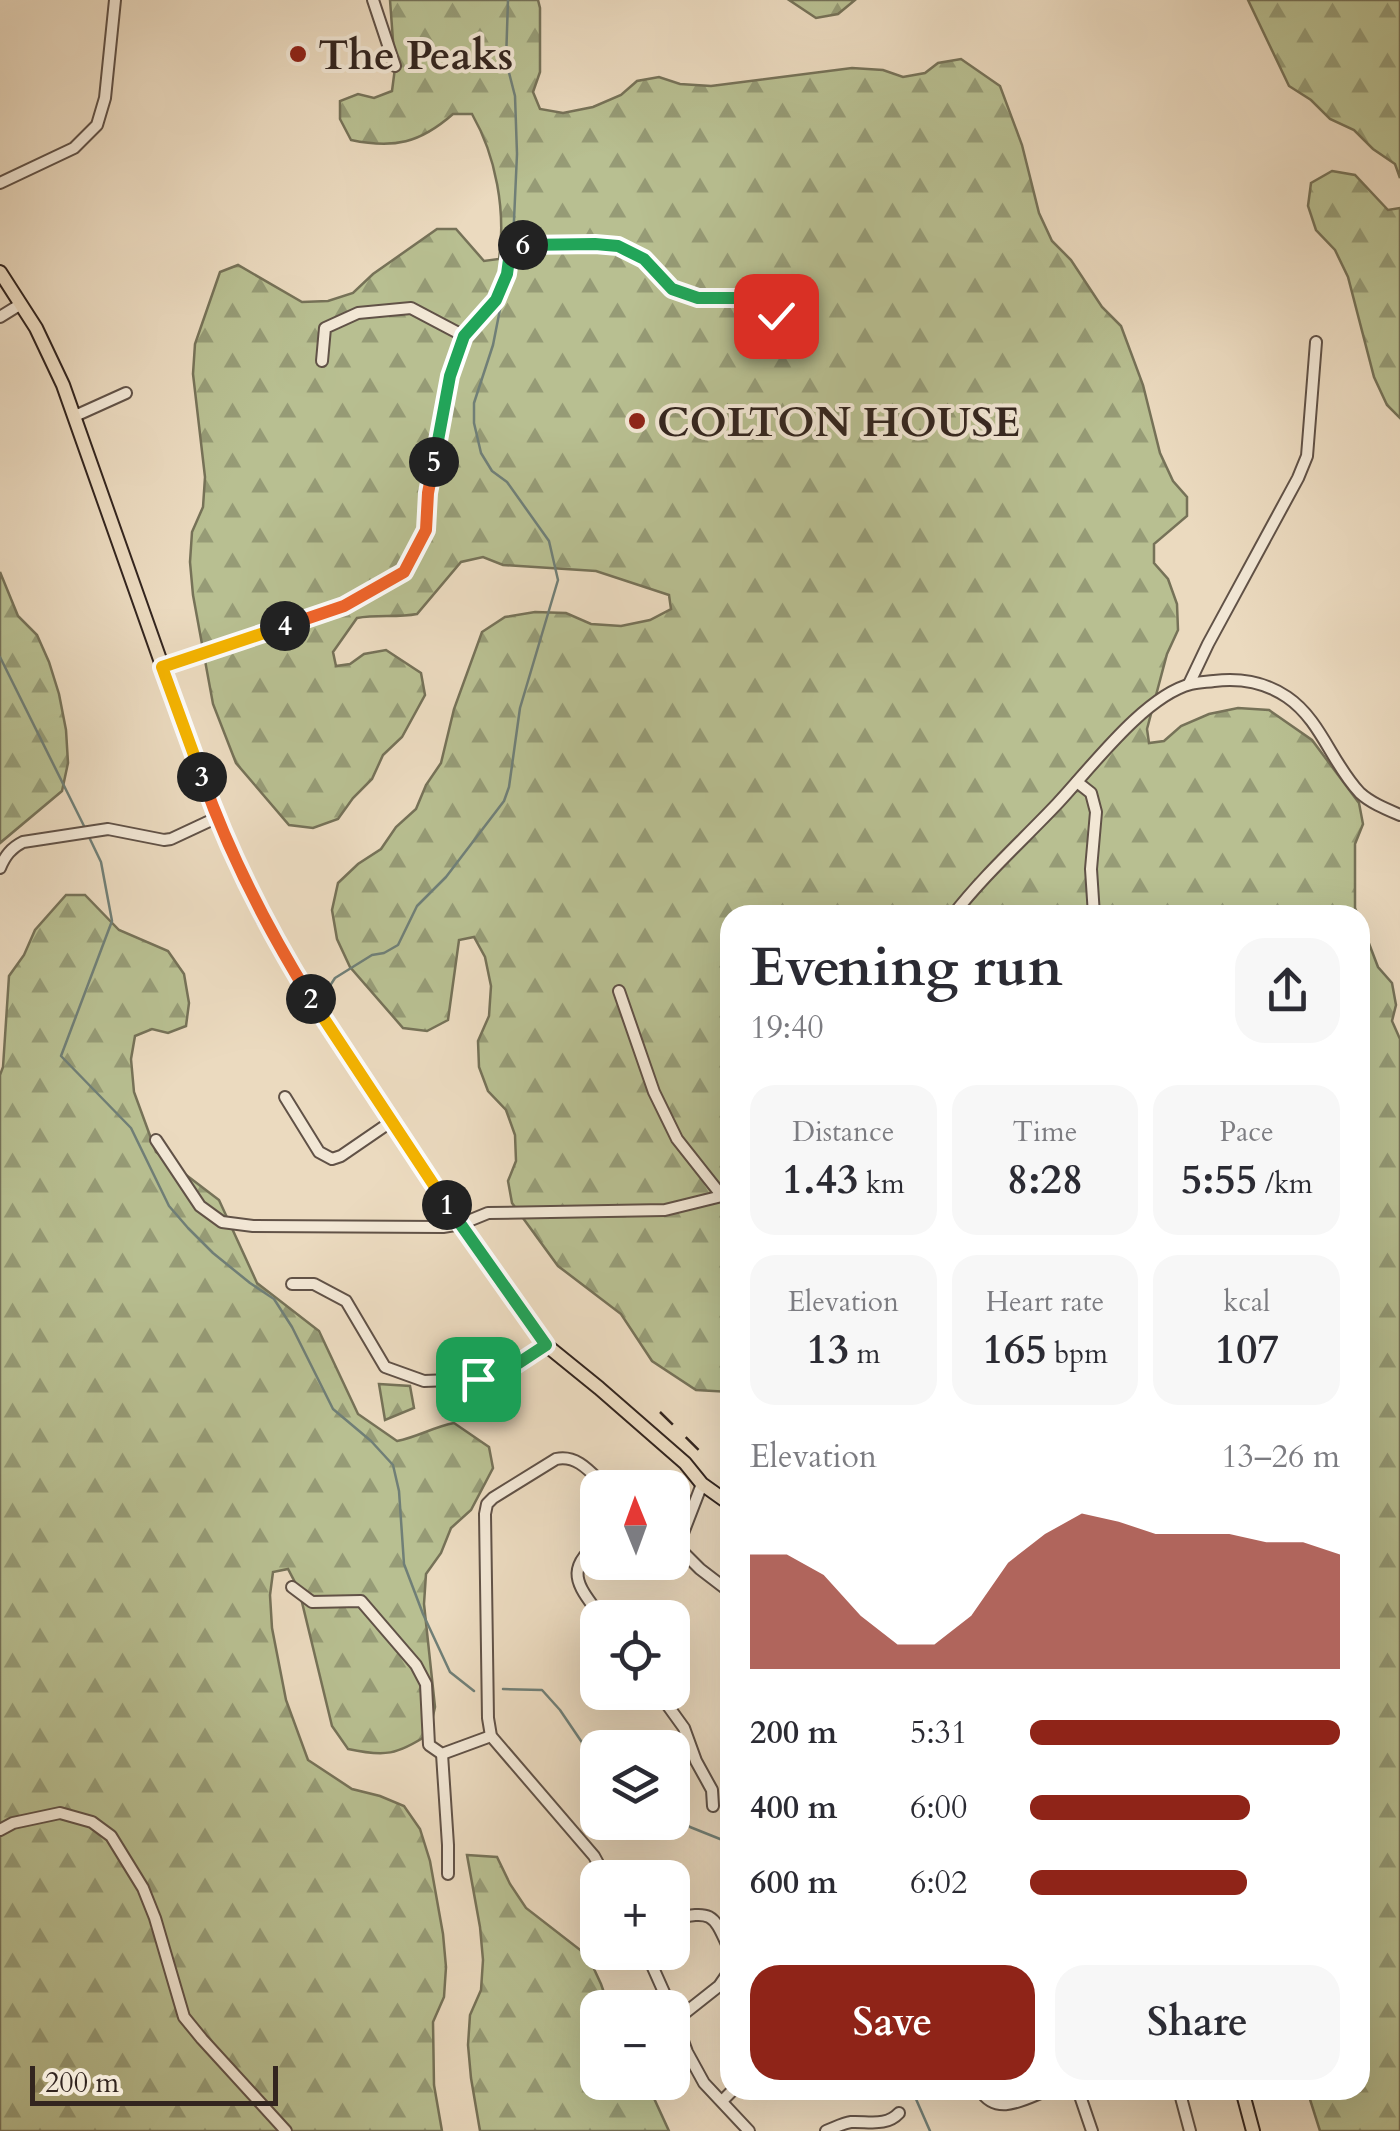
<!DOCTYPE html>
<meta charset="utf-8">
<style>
:root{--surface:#fff;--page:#f7f7f7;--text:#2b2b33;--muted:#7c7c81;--accent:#8f2418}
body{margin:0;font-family:Cardo,serif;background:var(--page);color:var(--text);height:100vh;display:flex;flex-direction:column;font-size:38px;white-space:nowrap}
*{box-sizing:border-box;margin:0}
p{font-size:32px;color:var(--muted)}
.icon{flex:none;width:55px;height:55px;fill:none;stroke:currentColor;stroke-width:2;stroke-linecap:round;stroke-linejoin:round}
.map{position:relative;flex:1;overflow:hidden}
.panel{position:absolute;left:720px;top:905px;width:650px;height:1195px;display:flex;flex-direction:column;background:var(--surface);border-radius:30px;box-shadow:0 10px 40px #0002}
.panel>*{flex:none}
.needle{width:65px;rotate:359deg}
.controls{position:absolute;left:580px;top:1470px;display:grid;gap:20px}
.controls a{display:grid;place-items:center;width:110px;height:110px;border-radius:20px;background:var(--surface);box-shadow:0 10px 40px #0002;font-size:50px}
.scale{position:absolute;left:30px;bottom:25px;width:248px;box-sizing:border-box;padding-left:10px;border:5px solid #33251f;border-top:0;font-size:28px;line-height:35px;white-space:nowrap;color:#33251f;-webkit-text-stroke:8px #f2e7d5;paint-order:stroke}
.pin{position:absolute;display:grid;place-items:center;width:85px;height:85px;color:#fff;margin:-42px;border-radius:20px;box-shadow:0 5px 15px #0006}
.km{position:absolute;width:50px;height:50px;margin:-25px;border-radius:50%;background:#222;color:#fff;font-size:28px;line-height:50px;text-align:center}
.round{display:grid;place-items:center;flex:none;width:105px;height:105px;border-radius:30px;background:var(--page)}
.headline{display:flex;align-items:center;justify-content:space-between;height:170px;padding:0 30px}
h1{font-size:55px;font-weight:700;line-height:75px}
.stats{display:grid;grid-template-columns:repeat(3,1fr);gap:15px;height:170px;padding:10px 30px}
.stats div{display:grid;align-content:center;border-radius:25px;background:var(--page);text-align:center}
.stats b{font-size:42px;font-weight:700}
.stats small{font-size:28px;font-weight:400}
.stats p{font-size:28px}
.chart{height:280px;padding:20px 30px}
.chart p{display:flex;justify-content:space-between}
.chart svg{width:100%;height:180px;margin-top:10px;fill:var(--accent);opacity:.7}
.button{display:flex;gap:20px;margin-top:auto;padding:20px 30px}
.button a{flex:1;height:115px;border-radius:30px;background:var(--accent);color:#fff;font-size:40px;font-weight:700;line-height:115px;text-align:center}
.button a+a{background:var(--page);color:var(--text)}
ul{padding:0 30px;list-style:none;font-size:32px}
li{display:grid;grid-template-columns:160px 120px 1fr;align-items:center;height:75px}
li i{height:25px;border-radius:12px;background:var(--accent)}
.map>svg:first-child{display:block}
.forest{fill:url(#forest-firs);stroke:#767258;stroke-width:2.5}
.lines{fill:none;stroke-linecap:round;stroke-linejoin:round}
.stream{stroke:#707f77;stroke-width:2.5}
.minor-casing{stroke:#615247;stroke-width:14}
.major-casing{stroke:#33251f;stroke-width:16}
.minor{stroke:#f2e7d5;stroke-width:10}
.major{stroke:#ebdabf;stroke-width:12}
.rail{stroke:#33251f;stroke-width:2.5;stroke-dasharray:18 18;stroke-linecap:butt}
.split-1-casing{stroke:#fff;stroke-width:20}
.split-2-casing{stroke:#fff;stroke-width:20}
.split-3-casing{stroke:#fff;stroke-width:20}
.split-4-casing{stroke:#fff;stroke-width:20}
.split-5-casing{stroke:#fff;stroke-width:20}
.split-6-casing{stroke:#fff;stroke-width:20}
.split-7-casing{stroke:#fff;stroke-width:20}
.split-1{stroke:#22a559;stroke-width:12}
.split-2{stroke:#f5b400;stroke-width:12}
.split-3{stroke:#f0652b;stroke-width:12}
.split-4{stroke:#f5b400;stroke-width:12}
.split-5{stroke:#f0652b;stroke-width:12}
.split-6{stroke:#22a559;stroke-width:12}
.split-7{stroke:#22a559;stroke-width:12}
.poi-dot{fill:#8f2418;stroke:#f2e7d5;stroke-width:4}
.labels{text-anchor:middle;stroke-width:8;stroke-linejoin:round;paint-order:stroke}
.poi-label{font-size:42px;font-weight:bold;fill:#33251f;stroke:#f2e7d5;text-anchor:start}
</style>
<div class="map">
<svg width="1400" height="2131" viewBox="0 0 1400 2131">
<defs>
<pattern id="forest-firs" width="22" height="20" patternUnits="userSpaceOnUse" patternTransform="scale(2.5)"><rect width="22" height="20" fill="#b8bf91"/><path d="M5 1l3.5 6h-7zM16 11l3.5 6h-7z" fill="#969b76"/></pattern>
</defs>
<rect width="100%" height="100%" fill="#ebdabf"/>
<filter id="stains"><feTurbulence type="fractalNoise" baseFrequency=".002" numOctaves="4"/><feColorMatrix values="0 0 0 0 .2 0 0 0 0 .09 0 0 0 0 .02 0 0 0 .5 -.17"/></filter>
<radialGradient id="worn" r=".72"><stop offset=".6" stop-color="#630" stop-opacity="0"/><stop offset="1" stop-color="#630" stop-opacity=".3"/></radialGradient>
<!-- forest -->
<g class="forest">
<path d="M390,0H538L540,8V72L533,92L540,109L563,113L593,107L621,95L637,81L659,77L680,84L711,86L852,68L883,70L903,77L925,73L938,63L961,59L1000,86L1022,145L1039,213L1052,241L1071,260L1102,307L1121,326L1143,385L1160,453L1173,481L1187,497V516L1154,544V563L1168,579L1177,604L1178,630L1167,654L1147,729L1149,743L1164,741L1181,726L1209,714L1238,708L1269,710L1312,740L1359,803L1363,824L1355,844V908L1358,915H730V1392L696,1390L652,1361L621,1314L558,1266L512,1203L508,1181L516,1161L515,1135L506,1110L488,1091L479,1067L478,1041L489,1016L491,986L485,957L474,937L459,940L448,1020L427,1031L403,1028L350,967L337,939L332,910L338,883L358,864L381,849L396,827L416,809L426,785L441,763L454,709L482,632L505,617L535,612L566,613L591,624L621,626L650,620L671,609L669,595L596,571L503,565L483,557L461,562L417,614C396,618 378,614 357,618L333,652L336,666L350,664L364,654L386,650L421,673L425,695L402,737L383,755L372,779L353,798L338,819L313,828L289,825L236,763L213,704L193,595L190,562L192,532L203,507L205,477L193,374L195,344L220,272L238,265L302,302L328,301L353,293L373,274L437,229H456L484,261L499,259C506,211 496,156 472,114H453C420,143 394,149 351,140L340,119V101L358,94L374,98L392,91L395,68Z"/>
<path d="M789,0H855L838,14L816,18Z"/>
<path d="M1248,0H1400V178L1395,164L1373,149L1354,130L1330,119L1311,100L1289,86Z"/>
<path d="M1332,171L1355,175L1388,210L1400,208V418L1387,405L1374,377L1348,277L1335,250L1316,230L1308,206L1311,183Z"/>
<path d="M0,572L18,616L37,635L49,662L59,694L66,730L68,763L62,791L0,843Z"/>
<path d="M66,895H85L119,930L168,951L184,974L189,1003L186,1026L168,1033L152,1029L135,1036L131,1059L134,1092L156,1152L219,1200L257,1283L319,1331L358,1414L397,1441C418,1437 433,1427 454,1423L489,1447L493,1468L471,1510L451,1528L441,1553L426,1574L424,1604L435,1707L429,1734C397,1755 385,1757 348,1749L332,1726L299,1590L288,1569L273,1572L270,1595L272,1628L286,1700L308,1760L352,1789L380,1796L404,1806L420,1829L430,1861L443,1934L446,1967L444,1997L433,2022L434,2085L442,2131H0V1075L3,1067L9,976L24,955L35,930Z"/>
<path d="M1360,920L1378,967L1392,983L1396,1005L1392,1021L1400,1039V2131H1320L1307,2090H1360Z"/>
<path d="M379,1384L410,1386L414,1408L385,1420Z"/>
<path d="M467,1855L497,1857L510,1884L526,1908L588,1956L601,1984L609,2007L598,2008V2082L641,2083L652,2094L669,2131H480L471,2078L468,2045L470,2015L481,1990L483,1960L480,1927Z"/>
</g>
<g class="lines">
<!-- stream -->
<g class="stream">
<path d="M508,0L506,61L515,96L517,154L513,242"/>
<path d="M0,657L86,830"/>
<path d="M89,837L101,862L112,921L61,1056L131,1128L169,1206L188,1228L213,1253L250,1283L274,1299L292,1327L333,1409L371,1441L393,1465L399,1491L404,1564L423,1614L450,1672L474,1691"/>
<path d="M320,1001L335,978L372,955L384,953L398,945L417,906L446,877L504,801L509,787L520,708L558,580L549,541L507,482L492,471L481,453L474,423V403L493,345L503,294"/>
<path d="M503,1689L542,1690L560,1710L598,1766"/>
<path d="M672,1815L690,1827L730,1843"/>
<path d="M912,2090L930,2131"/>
</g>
<defs>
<g id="minor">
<path d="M373,0L395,66"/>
<path d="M0,183L74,148L97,125L105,98L115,0"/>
<path d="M0,317L21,304"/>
<path d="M322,361L325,328L358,313L411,308L464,336"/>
<path d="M75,416L126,393"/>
<path d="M162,667L344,606L404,571L426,530L427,493L450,376L464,336L496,299L507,274L511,245C551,244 608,235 642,258C655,266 662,284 676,290C700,302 727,296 753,302L749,314L755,324L763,326L774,320L777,312L772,302L762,298L753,302"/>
<path d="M1189,684L1208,644L1298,478L1307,456L1316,342"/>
<path d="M1077,782L1091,793L1096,812L1091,869L1094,915"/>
<path d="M0,868C5,856 11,848 23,842L108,829L164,840L171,839L216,818"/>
<path d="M953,915C984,875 1022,841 1057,804C1090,769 1144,696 1191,684C1199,682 1207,682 1214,681C1239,678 1265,682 1287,697C1321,720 1332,764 1360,793C1371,803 1386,809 1400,815"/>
<path d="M619,991L654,1092L677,1139L722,1196"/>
<path d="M285,1097L319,1152L332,1159L341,1156L392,1121"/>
<path d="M156,1140L200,1206L222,1222L253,1226L443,1227L461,1224L488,1213L665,1210L730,1194"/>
<path d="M292,1284H314L346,1301L385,1367L424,1381L478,1379L505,1372L546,1345"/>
<path d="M672,1541L700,1569L730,1592"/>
<path d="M598,1543C562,1571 580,1588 602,1618"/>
<path d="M678,1546L702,1484"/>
<path d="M292,1587L312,1602L361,1601L416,1665L426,1684L429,1745L442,1754L491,1736"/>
<path d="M658,1692L684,1728L696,1761L712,1790L713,1806"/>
<path d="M442,1754L448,1845V1874"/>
<path d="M0,1830L13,1823L60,1813L92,1822L111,1836L143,1888L155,1918L184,2017L202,2039L286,2131"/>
<path d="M606,1878L594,1856L491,1736L488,1718L485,1514L487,1504L493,1498L556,1459C578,1454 592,1474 607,1488"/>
<path d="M672,1919C714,1910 713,1914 730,1951"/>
<path d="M646,1952L671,2008"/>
<path d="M672,2011L687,2052L704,2083L749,2131"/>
<path d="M676,2020L719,1986L730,1970"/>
<path d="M980,2090C997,2117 1024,2099 1048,2090"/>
<path d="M1078,2090L1092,2131"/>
<path d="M1179,2090L1190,2131"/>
<path d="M722,2101L733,2090"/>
<path d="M826,2131C834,2128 843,2123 851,2122C868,2121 886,2127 899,2113"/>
</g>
<g id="major">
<path d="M0,272L36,328L63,385L216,818L262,917L323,1020L526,1318L546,1345L599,1388L685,1463L702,1484L730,1504"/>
<path d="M1242,2090L1253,2131"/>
</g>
</defs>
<!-- minor casing -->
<use href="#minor" class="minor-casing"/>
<!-- major casing -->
<use href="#major" class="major-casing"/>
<!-- minor -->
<use href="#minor" class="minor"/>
<!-- major -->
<use href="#major" class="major"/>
<!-- rail -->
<path class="rail" d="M660,1412L709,1460"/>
</g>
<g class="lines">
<defs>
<path id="split-1" d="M447,1205L546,1345L505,1372L478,1379"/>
<path id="split-2" d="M311,999L447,1205"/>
<path id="split-3" d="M202,777C230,856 267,928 311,999"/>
<path id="split-4" d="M202,777L162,667L285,626"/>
<path id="split-5" d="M285,626L344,606L404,572L426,530L428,493L434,462"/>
<path id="split-6" d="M434,462L450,376L464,336L496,300L507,274L511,245H523"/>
<path id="split-7" d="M523,245L595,244L618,246L644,259L672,289L698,298H735L753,302L766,298L774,304L776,316"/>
</defs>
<!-- split-1 casing -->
<use href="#split-1" class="split-1-casing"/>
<!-- split-2 casing -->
<use href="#split-2" class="split-2-casing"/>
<!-- split-3 casing -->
<use href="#split-3" class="split-3-casing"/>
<!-- split-4 casing -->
<use href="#split-4" class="split-4-casing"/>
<!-- split-5 casing -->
<use href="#split-5" class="split-5-casing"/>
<!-- split-6 casing -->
<use href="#split-6" class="split-6-casing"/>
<!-- split-7 casing -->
<use href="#split-7" class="split-7-casing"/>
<!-- split-1 -->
<use href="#split-1" class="split-1"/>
<!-- split-2 -->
<use href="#split-2" class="split-2"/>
<!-- split-3 -->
<use href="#split-3" class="split-3"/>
<!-- split-4 -->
<use href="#split-4" class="split-4"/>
<!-- split-5 -->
<use href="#split-5" class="split-5"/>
<!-- split-6 -->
<use href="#split-6" class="split-6"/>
<!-- split-7 -->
<use href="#split-7" class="split-7"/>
</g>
<!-- markers -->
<g class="poi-dot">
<circle cx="298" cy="54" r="10"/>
<circle cx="637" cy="421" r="10"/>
</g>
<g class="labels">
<!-- poi labels -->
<g class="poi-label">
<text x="318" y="69">The Peaks</text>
<text x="657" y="436">COLTON HOUSE</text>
</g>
</g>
<rect width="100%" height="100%" filter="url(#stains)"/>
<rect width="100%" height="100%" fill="url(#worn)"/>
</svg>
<div class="controls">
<a><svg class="needle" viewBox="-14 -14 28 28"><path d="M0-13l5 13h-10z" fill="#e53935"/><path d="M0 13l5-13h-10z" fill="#7c7c81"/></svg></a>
<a><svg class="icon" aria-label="locate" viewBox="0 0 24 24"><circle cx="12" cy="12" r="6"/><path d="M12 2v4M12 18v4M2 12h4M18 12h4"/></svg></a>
<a><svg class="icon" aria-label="layers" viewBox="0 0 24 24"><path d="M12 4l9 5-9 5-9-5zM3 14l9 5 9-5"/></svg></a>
<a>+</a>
<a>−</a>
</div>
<div class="scale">200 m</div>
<div class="pin" style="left:478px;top:1379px;background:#1e9e55"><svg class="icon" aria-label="arrive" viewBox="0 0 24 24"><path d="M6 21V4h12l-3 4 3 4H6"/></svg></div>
<div class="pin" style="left:776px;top:316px;background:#d93025"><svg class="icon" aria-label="check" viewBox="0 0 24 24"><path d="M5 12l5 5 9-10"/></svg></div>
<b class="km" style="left:447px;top:1205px">1</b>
<b class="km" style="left:311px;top:999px">2</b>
<b class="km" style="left:202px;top:777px">3</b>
<b class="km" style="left:285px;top:626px">4</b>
<b class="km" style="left:434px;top:462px">5</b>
<b class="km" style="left:523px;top:245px">6</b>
<section class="panel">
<div class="headline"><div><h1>Evening run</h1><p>19:40</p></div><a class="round"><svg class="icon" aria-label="share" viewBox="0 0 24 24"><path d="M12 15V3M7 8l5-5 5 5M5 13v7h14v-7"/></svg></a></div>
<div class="stats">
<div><p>Distance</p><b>1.43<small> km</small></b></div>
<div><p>Time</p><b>8:28</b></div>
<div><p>Pace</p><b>5:55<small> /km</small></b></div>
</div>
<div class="stats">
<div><p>Elevation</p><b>13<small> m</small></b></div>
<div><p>Heart rate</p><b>165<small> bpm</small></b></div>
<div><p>kcal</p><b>107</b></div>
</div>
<div class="chart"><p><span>Elevation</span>13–26 m</p>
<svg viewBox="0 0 160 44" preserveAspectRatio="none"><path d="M0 44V16L10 16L20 21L30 31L40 38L50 38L60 31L70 18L80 11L90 6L100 8L110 11L120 11L130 11L140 13L150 13L160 16V44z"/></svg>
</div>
<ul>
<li><b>200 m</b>5:31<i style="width:100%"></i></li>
<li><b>400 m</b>6:00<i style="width:71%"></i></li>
<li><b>600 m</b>6:02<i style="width:70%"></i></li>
</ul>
<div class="button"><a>Save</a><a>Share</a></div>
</section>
</div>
